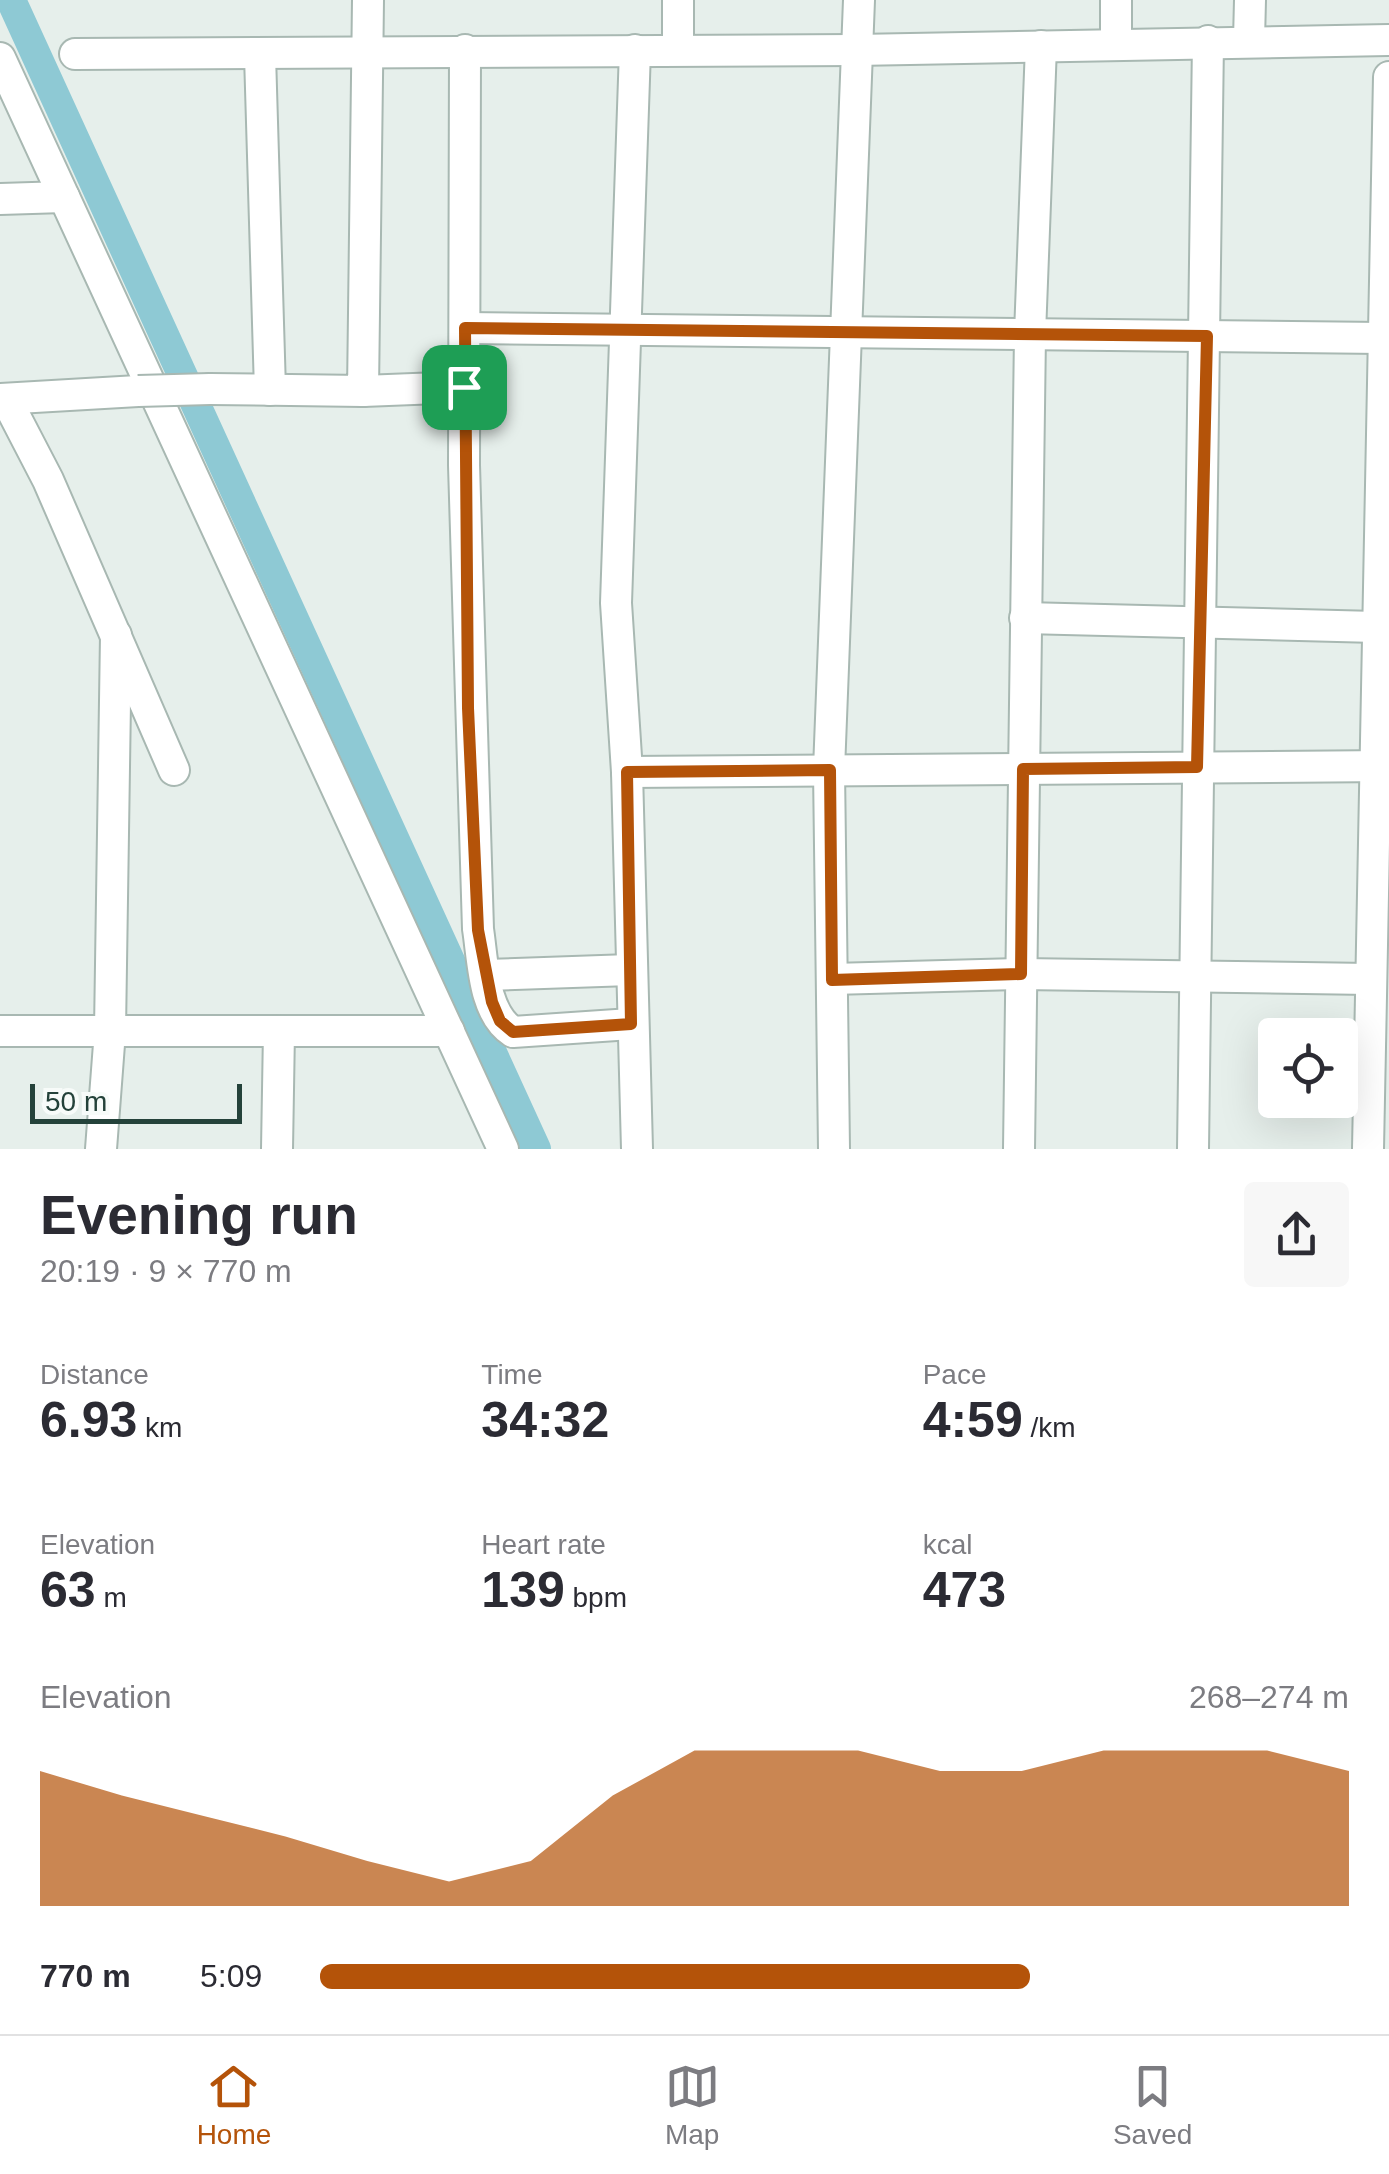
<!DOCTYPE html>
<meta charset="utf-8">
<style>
:root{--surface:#fff;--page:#f7f7f7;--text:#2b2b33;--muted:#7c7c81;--line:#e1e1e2;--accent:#b45309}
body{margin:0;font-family:Arial,sans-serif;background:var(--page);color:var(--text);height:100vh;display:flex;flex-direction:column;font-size:38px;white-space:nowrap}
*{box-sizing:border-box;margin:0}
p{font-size:32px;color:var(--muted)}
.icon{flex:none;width:55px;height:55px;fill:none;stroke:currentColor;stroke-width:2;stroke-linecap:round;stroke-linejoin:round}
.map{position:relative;height:1149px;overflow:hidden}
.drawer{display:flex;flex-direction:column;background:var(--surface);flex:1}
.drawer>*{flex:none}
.fabs{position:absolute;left:1258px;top:1018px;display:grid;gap:20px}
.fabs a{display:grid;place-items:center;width:100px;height:100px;border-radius:10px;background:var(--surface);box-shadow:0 10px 40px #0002;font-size:50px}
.scale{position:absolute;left:30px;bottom:25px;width:212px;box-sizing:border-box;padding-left:10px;border:5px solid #24423a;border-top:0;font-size:28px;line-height:35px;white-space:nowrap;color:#24423a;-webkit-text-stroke:8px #f7fbf9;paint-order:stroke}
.pin{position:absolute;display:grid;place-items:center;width:85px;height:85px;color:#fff;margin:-42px;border-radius:20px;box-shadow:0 5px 15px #0006}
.round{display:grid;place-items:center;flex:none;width:105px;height:105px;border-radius:10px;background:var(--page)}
.head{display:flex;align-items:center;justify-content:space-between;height:170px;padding:0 40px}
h1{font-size:55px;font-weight:800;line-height:75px}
.figures{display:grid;grid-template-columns:repeat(3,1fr);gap:15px;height:170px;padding:10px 40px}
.figures div{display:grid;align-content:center}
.figures b{font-size:50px;font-weight:800}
.figures small{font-size:28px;font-weight:400}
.figures p{font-size:28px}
.chart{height:280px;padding:20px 40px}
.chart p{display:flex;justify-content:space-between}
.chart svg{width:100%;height:180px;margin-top:10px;fill:var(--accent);opacity:.7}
ul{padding:0 40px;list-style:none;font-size:32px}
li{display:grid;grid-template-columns:160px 120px 1fr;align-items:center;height:75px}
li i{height:25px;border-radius:12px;background:var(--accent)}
.tabs{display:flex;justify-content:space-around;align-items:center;height:140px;border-top:2px solid var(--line);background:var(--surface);font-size:28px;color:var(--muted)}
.tabs a{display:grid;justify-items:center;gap:5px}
.tabs .on{color:var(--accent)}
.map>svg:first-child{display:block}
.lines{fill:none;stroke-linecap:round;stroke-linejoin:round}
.canal{stroke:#8ec9d4;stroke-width:30}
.minor-casing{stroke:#a8b8b2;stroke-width:34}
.tertiary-casing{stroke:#a8b8b2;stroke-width:34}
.minor{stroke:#fff;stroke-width:30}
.tertiary{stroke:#fff;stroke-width:30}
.minor-bridge-casing{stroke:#a8b8b2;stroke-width:34;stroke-linecap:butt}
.minor-bridge{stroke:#fff;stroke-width:30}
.route-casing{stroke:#fff;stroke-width:20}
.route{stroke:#b45309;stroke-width:12}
</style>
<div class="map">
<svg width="1389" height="1149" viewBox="0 0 1389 1149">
<rect width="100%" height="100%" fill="#e6efeb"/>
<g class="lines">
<!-- canal -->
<path class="canal" d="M11,0L536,1149"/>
<defs>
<g id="minor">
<path d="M1116,0V44"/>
<path d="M1249,40L1250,0"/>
<path d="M465,50L464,465L478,929C483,961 483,1013 513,1032L631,1024"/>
<path d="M635,50L616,603L627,772L637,1149"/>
<path d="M678,50V0"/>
<path d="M75,54L856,50L1389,40"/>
<path d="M260,55L270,390"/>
<path d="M0,199L64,197"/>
<path d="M465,328L1382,338"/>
<path d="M210,389L363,391L368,0"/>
<path d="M363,391L464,387"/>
<path d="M0,399L138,391"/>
<path d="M6,399L48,480L174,770"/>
<path d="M1025,618L1376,627"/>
<path d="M627,772L1389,766"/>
<path d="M486,975L630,970"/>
<path d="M832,979L1021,974L1370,979"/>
<path d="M0,1031H449"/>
<path d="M101,1149L110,1031L116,635"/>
<path d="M277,1149L279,1031"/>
<path d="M834,1149L829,770L859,0"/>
<path d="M1019,1149L1030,334L1041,46"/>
<path d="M1193,1149L1208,41"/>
<path d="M1368,1149L1389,77"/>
</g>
<path id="tertiary" d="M0,58L503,1149"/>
</defs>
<!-- minor casing -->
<use href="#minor" class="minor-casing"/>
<!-- tertiary casing -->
<use href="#tertiary" class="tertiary-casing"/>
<!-- minor -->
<use href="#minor" class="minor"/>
<!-- tertiary -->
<use href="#tertiary" class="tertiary"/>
<defs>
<path id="minor-bridge" d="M138,391L210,389"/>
</defs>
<!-- minor-bridge casing -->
<use href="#minor-bridge" class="minor-bridge-casing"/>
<!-- minor-bridge -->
<use href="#minor-bridge" class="minor-bridge"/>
</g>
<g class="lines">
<defs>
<path id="route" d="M465,328L1207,336L1197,767L1023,769L1021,974L832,980L830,770L627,772L631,1024L513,1032L500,1021L492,1002L478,930L468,708Z"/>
</defs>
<!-- route casing -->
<use href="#route" class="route-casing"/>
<!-- route -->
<use href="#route" class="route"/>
</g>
</svg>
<div class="fabs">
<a><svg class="icon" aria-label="locate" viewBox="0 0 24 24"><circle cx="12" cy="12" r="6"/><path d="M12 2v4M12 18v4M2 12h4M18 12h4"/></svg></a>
</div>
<div class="scale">50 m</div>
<div class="pin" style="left:464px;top:387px;background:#1e9e55"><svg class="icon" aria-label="arrive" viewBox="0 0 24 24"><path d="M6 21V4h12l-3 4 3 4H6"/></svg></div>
</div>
<section class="drawer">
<div class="head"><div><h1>Evening run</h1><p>20:19 · 9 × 770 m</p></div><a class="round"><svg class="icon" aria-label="share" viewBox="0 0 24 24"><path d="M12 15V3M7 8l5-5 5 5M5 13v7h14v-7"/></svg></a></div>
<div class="figures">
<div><p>Distance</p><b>6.93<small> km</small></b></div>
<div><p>Time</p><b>34:32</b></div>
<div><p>Pace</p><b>4:59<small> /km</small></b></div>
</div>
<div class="figures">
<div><p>Elevation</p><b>63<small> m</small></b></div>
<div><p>Heart rate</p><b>139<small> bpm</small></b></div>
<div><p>kcal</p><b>473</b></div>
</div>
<div class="chart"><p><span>Elevation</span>268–274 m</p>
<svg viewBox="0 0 160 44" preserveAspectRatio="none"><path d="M0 44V11L10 17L20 22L30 27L40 33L50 38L60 33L70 17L80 6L90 6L100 6L110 11L120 11L130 6L140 6L150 6L160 11V44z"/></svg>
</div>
<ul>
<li><b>770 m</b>5:09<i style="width:69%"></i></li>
</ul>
</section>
<nav class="tabs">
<a class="on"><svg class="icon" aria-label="home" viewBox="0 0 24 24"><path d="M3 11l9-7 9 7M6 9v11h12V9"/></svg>Home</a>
<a><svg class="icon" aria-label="map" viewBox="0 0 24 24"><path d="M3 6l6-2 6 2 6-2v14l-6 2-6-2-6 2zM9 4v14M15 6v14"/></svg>Map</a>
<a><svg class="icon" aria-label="saved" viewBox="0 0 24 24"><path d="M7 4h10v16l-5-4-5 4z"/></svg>Saved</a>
</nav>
